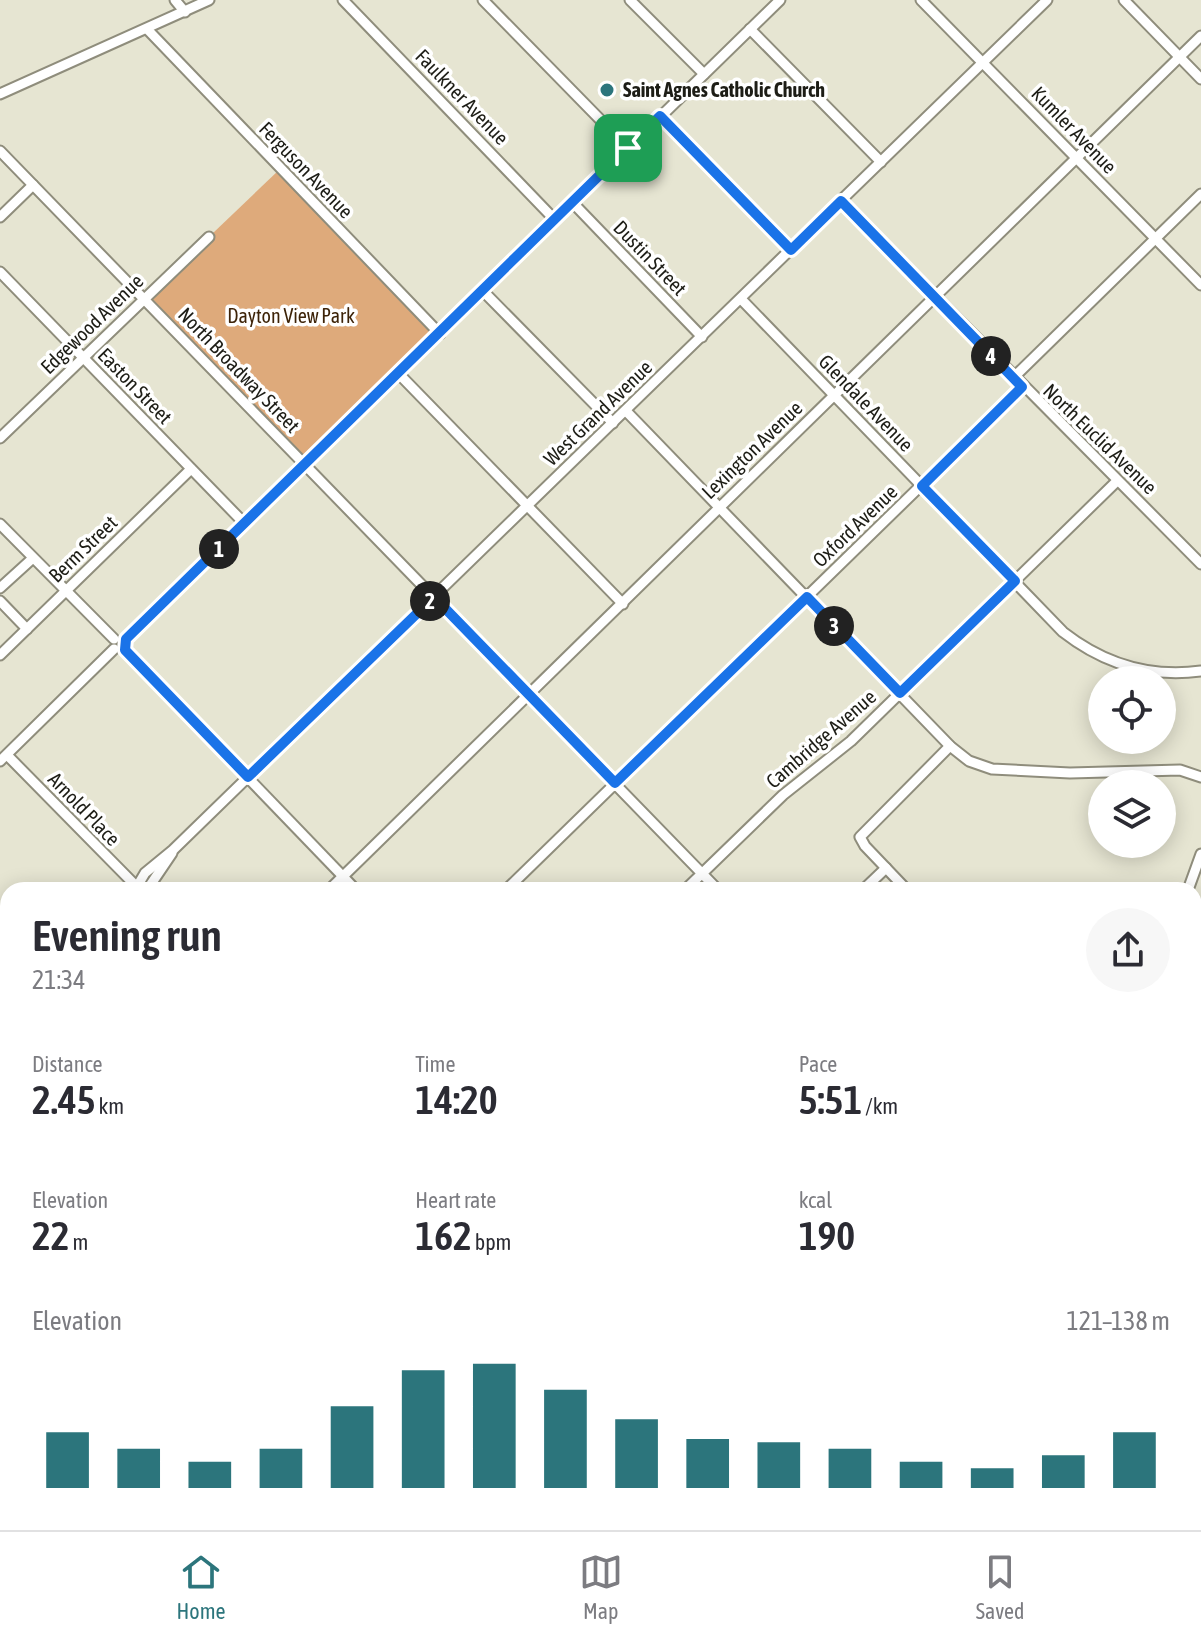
<!DOCTYPE html>
<meta charset="utf-8">
<style>
:root{--surface:#fff;--page:#f7f7f7;--text:#2b2b33;--muted:#7c7c81;--line:#e1e1e2;--accent:#2c757c}
body{margin:0;font-family:"Asap Condensed",sans-serif;background:var(--page);color:var(--text);height:100vh;display:flex;flex-direction:column;font-size:30px;white-space:nowrap}
*{box-sizing:border-box;margin:0}
p{font-size:26px;color:var(--muted)}
.icon{flex:none;width:44px;height:44px;fill:none;stroke:currentColor;stroke-width:2;stroke-linecap:round;stroke-linejoin:round}
.map{position:relative;flex:1;overflow:hidden}
.panel{position:absolute;left:0px;top:882px;width:1202px;height:648px;display:flex;flex-direction:column;background:var(--surface);border-radius:24px 24px 0 0;box-shadow:0 4px 20px #0003}
.panel>*{flex:none}
.controls{position:absolute;left:1088px;top:666px;display:grid;gap:16px}
.controls a{display:grid;place-items:center;width:88px;height:88px;border-radius:50%;background:var(--surface);box-shadow:0 4px 20px #0003;font-size:40px}
.pin{position:absolute;display:grid;place-items:center;width:68px;height:68px;color:#fff;margin:-34px;border-radius:16px;box-shadow:0 4px 12px #0006}
.km{position:absolute;width:40px;height:40px;margin:-20px;border-radius:50%;background:#222;color:#fff;font-size:22px;line-height:40px;text-align:center}
.round{display:grid;place-items:center;flex:none;width:84px;height:84px;border-radius:42px;background:var(--page)}
.overview{display:flex;align-items:center;justify-content:space-between;height:136px;padding:0 32px}
h1{font-size:44px;font-weight:600;line-height:60px}
.stats{display:grid;grid-template-columns:repeat(3,1fr);gap:12px;height:136px;padding:8px 32px}
.stats div{display:grid;align-content:center}
.stats b{font-size:40px;font-weight:600}
.stats small{font-size:22px;font-weight:400}
.stats p{font-size:22px}
.chart{height:224px;padding:16px 32px}
.chart p{display:flex;justify-content:space-between}
.chart svg{width:100%;height:144px;margin-top:8px;stroke:var(--accent);stroke-width:6}
.tabs{display:flex;justify-content:space-around;align-items:center;height:112px;border-top:2px solid var(--line);background:var(--surface);font-size:22px;color:var(--muted)}
.tabs a{display:grid;justify-items:center;gap:4px}
.tabs .on{color:var(--accent)}
.map>svg:first-child{display:block}
.green{fill:#deaa7b}
.lines{fill:none;stroke-linecap:round;stroke-linejoin:round}
.minor-casing{stroke:#8f8d7c;stroke-width:13}
.major-casing{stroke:#fff;stroke-width:15}
.minor{stroke:#fff;stroke-width:9}
.major{stroke:#f6d68f;stroke-width:11}
.route-casing{stroke:#fff;stroke-width:16}
.route{stroke:#1a73e8;stroke-width:10}
.poi-dot{fill:#2c757c;stroke:#fff;stroke-width:3}
.labels{text-anchor:middle;stroke-width:7;stroke-linejoin:round;paint-order:stroke}
.poi-label{font-size:20px;font-weight:bold;fill:#1d1d16;stroke:#fff;text-anchor:start}
.street-label{font-size:20px;fill:#1d1d16;stroke:#fff}
.park-label{font-size:20px;fill:#3d2308;stroke:#fff}
</style>
<div class="map">
<svg width="1201" height="1530" viewBox="0 0 1201 1530">
<rect width="100%" height="100%" fill="#e6e5d2"/>
<!-- green -->
<path class="green" d="M280,169L440,334L304,465L145,298Z"/>
<g class="lines">
<defs>
<g id="minor">
<path d="M175,0L185,12"/>
<path d="M343,0L555,220"/>
<path d="M483,0L628,148"/>
<path d="M630,0L704,74"/>
<path d="M921,0L1201,285"/>
<path d="M1124,0L1201,79"/>
<path d="M750,29L881,162"/>
<path d="M148,30L440,334"/>
<path d="M0,94L209,0"/>
<path d="M660,116L791,250"/>
<path d="M0,151L718,890"/>
<path d="M841,201L1201,564"/>
<path d="M573,203L702,337"/>
<path d="M0,217L33,185"/>
<path d="M0,272L245,524"/>
<path d="M484,292L613,423"/>
<path d="M741,299L1063,632C1104,664 1149,678 1201,671"/>
<path d="M399,374L623,604"/>
<path d="M1013,378L1201,194"/>
<path d="M626,411L950,746L969,761L992,769L1070,773L1180,770L1201,777"/>
<path d="M0,438L209,237"/>
<path d="M0,524L114,639"/>
<path d="M0,588L33,558"/>
<path d="M0,601L27,629"/>
<path d="M126,639L780,0"/>
<path d="M125,650L356,890"/>
<path d="M0,655L191,469"/>
<path d="M7,755L136,886"/>
<path d="M0,761L114,649"/>
<path d="M135,890L145,873L173,850L1047,0"/>
<path d="M147,890L172,853"/>
<path d="M329,890L1201,36"/>
<path d="M506,890L1022,387"/>
<path d="M685,890L783,795L851,741L1117,481"/>
<path d="M863,890L886,868"/>
<path d="M907,890L865,846L860,837L950,746"/>
<path d="M1188,890L1201,854"/>
<path d="M1194,1031L1201,1033"/>
<path d="M0,1053L8,1054"/>
<path d="M0,1145L8,1146"/>
<path d="M0,1317L8,1319"/>
<path d="M1194,1320L1201,1313"/>
<path d="M0,1454L8,1462"/>
<path d="M1194,1479L1201,1472"/>
<path d="M67,1522L75,1530"/>
<path d="M258,1522L266,1530"/>
<path d="M475,1522L477,1530"/>
<path d="M648,1522L656,1530"/>
<path d="M832,1522L840,1530"/>
<path d="M161,1530L169,1522"/>
<path d="M410,1530L418,1522"/>
<path d="M714,1530L721,1522"/>
<path d="M866,1530L873,1522"/>
<path d="M978,1530L986,1522"/>
<path d="M1141,1530L1150,1522"/>
</g>
<g id="major">
<path d="M0,972L8,973"/>
<path d="M1194,1216L1201,1218"/>
<path d="M0,1382L8,1374"/>
</g>
</defs>
<!-- minor casing -->
<use href="#minor" class="minor-casing"/>
<!-- major casing -->
<use href="#major" class="major-casing"/>
<!-- minor -->
<use href="#minor" class="minor"/>
<!-- major -->
<use href="#major" class="major"/>
</g>
<g class="lines">
<defs>
<path id="route" d="M660,116L791,250L841,201L1022,387L922,486L1015,581L900,693L807,597L615,783L434,597L248,777L125,650L126,639Z"/>
</defs>
<!-- route casing -->
<use href="#route" class="route-casing"/>
<!-- route -->
<use href="#route" class="route"/>
</g>
<!-- markers -->
<circle class="poi-dot" cx="607" cy="90" r="8"/>
<g class="labels">
<!-- poi labels -->
<g class="poi-label">
<text x="623" y="97">Saint Agnes Catholic Church</text>
</g>
<!-- street labels -->
<g class="street-label">
<text transform="translate(462 97) rotate(46)" y="7">Faulkner Avenue</text>
<text transform="translate(1074 130) rotate(46)" y="7">Kumler Avenue</text>
<text transform="translate(306 170) rotate(46)" y="7">Ferguson Avenue</text>
<text transform="translate(650 258) rotate(46)" y="7">Dustin Street</text>
<text transform="translate(92 324) rotate(-44)" y="7">Edgewood Avenue</text>
<text transform="translate(239 370) rotate(46)" y="7">North Broadway Street</text>
<text transform="translate(135 386) rotate(46)" y="7">Easton Street</text>
<text transform="translate(866 403) rotate(46)" y="7">Glendale Avenue</text>
<text transform="translate(598 413) rotate(-44)" y="7">West Grand Avenue</text>
<text transform="translate(1100 439) rotate(44)" y="7">North Euclid Avenue</text>
<text transform="translate(752 450) rotate(-44)" y="7">Lexington Avenue</text>
<text transform="translate(855 526) rotate(-44)" y="7">Oxford Avenue</text>
<text transform="translate(83 549) rotate(-44)" y="7">Berm Street</text>
<text transform="translate(821 739) rotate(-41)" y="7">Cambridge Avenue</text>
<text transform="translate(84 809) rotate(46)" y="7">Arnold Place</text>
</g>
<!-- park labels -->
<g class="park-label">
<text x="291" y="323">Dayton View Park</text>
</g>
</g>
</svg>
<div class="controls">
<a><svg class="icon" aria-label="locate" viewBox="0 0 24 24"><circle cx="12" cy="12" r="6"/><path d="M12 2v4M12 18v4M2 12h4M18 12h4"/></svg></a>
<a><svg class="icon" aria-label="layers" viewBox="0 0 24 24"><path d="M12 4l9 5-9 5-9-5zM3 14l9 5 9-5"/></svg></a>
</div>
<div class="pin" style="left:628px;top:148px;background:#1e9e55"><svg class="icon" aria-label="arrive" viewBox="0 0 24 24"><path d="M6 21V4h12l-3 4 3 4H6"/></svg></div>
<b class="km" style="left:219px;top:549px">1</b>
<b class="km" style="left:430px;top:601px">2</b>
<b class="km" style="left:834px;top:626px">3</b>
<b class="km" style="left:991px;top:356px">4</b>
<section class="panel">
<div class="overview"><div><h1>Evening run</h1><p>21:34</p></div><a class="round"><svg class="icon" aria-label="share" viewBox="0 0 24 24"><path d="M12 15V3M7 8l5-5 5 5M5 13v7h14v-7"/></svg></a></div>
<div class="stats">
<div><p>Distance</p><b>2.45<small> km</small></b></div>
<div><p>Time</p><b>14:20</b></div>
<div><p>Pace</p><b>5:51<small> /km</small></b></div>
</div>
<div class="stats">
<div><p>Elevation</p><b>22<small> m</small></b></div>
<div><p>Heart rate</p><b>162<small> bpm</small></b></div>
<div><p>kcal</p><b>190</b></div>
</div>
<div class="chart"><p><span>Elevation</span>121–138 m</p>
<svg viewBox="0 0 160 44" preserveAspectRatio="none"><path d="M5 44V27M15 44V32M25 44V36M35 44V32M45 44V19M55 44V8M65 44V6M75 44V14M85 44V23M95 44V29M105 44V30M115 44V32M125 44V36M135 44V38M145 44V34M155 44V27"/></svg>
</div>
</section>
</div>
<nav class="tabs">
<a class="on"><svg class="icon" aria-label="home" viewBox="0 0 24 24"><path d="M3 11l9-7 9 7M6 9v11h12V9"/></svg>Home</a>
<a><svg class="icon" aria-label="map" viewBox="0 0 24 24"><path d="M3 6l6-2 6 2 6-2v14l-6 2-6-2-6 2zM9 4v14M15 6v14"/></svg>Map</a>
<a><svg class="icon" aria-label="saved" viewBox="0 0 24 24"><path d="M7 4h10v16l-5-4-5 4z"/></svg>Saved</a>
</nav>
